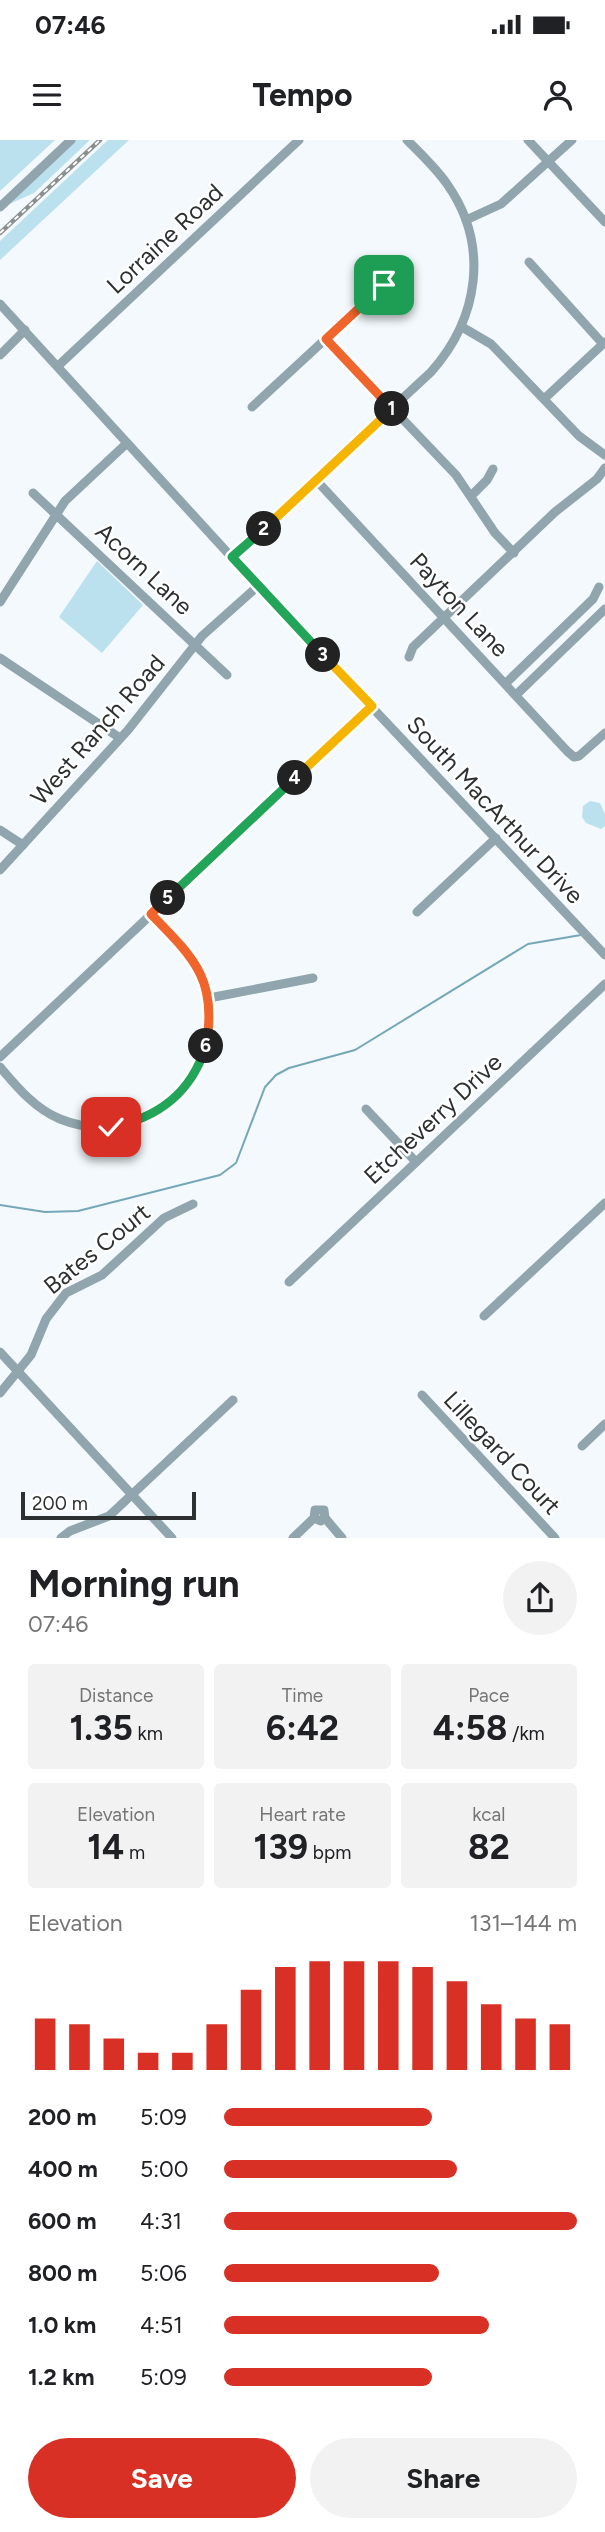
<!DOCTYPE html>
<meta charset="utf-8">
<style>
:root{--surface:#fff;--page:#f2f2f2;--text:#202124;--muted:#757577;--accent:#d93025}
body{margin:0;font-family:Figtree,sans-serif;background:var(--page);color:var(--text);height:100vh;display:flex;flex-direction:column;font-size:26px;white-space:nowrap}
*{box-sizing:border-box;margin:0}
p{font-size:23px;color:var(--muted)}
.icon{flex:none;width:38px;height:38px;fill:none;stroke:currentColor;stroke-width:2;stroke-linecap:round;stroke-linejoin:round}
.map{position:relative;height:1398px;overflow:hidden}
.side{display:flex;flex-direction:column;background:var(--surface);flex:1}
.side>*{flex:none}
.scale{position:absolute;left:21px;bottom:18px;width:175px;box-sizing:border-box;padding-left:7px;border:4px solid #2d3030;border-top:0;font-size:19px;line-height:24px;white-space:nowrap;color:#2d3030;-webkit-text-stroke:5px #fff;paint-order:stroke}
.pin{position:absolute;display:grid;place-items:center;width:60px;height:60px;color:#fff;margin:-30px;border-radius:14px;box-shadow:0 4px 10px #0006}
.km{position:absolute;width:35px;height:35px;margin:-18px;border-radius:50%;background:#222;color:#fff;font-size:19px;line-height:35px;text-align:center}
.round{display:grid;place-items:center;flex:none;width:74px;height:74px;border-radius:37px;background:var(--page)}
.headline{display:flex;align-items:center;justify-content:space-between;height:119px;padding:0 28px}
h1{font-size:38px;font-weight:700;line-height:52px}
.stats{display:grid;grid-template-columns:repeat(3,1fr);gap:10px;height:119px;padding:7px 28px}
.stats div{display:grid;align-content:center;border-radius:7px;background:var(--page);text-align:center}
.stats b{font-size:35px;font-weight:700}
.stats small{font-size:19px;font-weight:400}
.stats p{font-size:19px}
.chart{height:196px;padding:14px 28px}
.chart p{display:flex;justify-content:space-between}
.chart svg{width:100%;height:126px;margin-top:7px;stroke:var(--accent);stroke-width:6}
.button{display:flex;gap:14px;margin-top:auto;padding:14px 28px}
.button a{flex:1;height:80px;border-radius:42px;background:var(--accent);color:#fff;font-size:28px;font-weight:700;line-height:80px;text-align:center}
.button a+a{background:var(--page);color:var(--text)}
ul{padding:0 28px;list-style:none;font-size:23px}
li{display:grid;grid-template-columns:112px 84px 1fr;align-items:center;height:52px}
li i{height:18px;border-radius:9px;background:var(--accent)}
.status{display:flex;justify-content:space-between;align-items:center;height:49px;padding:0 35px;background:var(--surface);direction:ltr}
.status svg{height:19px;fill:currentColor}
header{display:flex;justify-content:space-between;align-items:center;height:91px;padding:0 28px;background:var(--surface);font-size:32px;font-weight:700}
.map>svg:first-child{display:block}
.green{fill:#bbe1ef}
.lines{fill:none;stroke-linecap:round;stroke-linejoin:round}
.stream{stroke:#75a7b9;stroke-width:2}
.minor{stroke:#90a5ad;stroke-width:9}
.rail-casing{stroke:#8a8f90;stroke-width:4.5}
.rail{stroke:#fff;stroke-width:2;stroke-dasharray:5;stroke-linecap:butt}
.split-1-casing{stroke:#fff;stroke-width:14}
.split-2-casing{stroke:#fff;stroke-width:14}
.split-3-casing{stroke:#fff;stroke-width:14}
.split-4-casing{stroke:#fff;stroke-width:14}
.split-5-casing{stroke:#fff;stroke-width:14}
.split-6-casing{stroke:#fff;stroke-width:14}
.split-7-casing{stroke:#fff;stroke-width:14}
.split-1{stroke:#f0652b;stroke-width:9}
.split-2{stroke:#f5b400;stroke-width:9}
.split-3{stroke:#22a559;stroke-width:9}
.split-4{stroke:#f5b400;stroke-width:9}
.split-5{stroke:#22a559;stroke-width:9}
.split-6{stroke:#f0652b;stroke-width:9}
.split-7{stroke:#22a559;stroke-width:9}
.labels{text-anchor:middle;stroke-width:5;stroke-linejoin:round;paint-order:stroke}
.street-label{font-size:24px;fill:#2d3030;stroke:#fff}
</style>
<div class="status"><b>07:46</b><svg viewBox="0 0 49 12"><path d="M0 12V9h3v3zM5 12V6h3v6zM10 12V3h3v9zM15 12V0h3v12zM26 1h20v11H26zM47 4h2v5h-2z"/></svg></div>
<header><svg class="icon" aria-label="menu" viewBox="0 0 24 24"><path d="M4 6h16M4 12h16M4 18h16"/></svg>Tempo<svg class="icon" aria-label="person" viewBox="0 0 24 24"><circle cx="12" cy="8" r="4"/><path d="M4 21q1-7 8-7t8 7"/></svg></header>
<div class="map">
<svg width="605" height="1398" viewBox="0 0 605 1398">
<rect width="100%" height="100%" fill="#f3f9fc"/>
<!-- green -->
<g class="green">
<path d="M0,0H55L0,51Z"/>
<path d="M75,0H90L34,53L5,66Z"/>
<path d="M108,0H129L0,120V101Z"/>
<path d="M97,421L143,465L102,513L59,477Z"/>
<path d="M590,661L600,663L605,674V686L601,689L586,683L582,677L583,666Z"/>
</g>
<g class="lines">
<!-- stream -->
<path class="stream" d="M0,1065L45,1072L78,1071L220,1035L236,1023L265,947L276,935L289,928L355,910L528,804L581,795"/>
<!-- minor -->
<g class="minor">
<path d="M528,0L605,82"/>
<path d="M0,67L71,0"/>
<path d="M466,80L501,64L572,0"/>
<path d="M529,122L603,204"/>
<path d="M0,164L258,446L605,815"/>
<path d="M462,187L491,204L579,296L605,315"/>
<path d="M326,199L456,335L495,393L514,413"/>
<path d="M0,215L25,190"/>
<path d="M58,226L299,0"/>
<path d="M544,259L605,202"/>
<path d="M252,267L384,145L393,132"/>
<path d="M316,340L567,611L574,617L579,616L605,593"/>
<path d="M33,353L227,535"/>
<path d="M472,355L487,340L493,329"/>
<path d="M232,417L431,232C479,178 490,105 447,44C436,28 421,14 407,0"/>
<path d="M0,462L65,361L126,304"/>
<path d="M409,517L413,507L555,372L597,339L605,328"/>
<path d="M0,518L120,598"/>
<path d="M506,543L593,459L599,447"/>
<path d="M517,554L605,469"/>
<path d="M0,690L23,705"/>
<path d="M0,730L128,590L202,496L258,446"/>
<path d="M417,772L496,698"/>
<path d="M209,858L313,838"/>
<path d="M0,917L372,566"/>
<path d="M0,927C17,947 35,969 60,979C135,1009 206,956 208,877C209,870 210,863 209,856C202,822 174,798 151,774"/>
<path d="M366,969L416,1022"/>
<path d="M289,1142L605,844"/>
<path d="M484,1176L605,1063"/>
<path d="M0,1212L172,1398"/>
<path d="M0,1253L31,1215L46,1179L66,1153L102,1135L164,1078L193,1064"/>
<path d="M422,1255L555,1398"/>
<path d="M582,1306L605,1284"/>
<path d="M325,1378L342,1398"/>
<path d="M61,1398L70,1391L109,1376L233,1260"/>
<path d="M293,1398L314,1378L315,1370H324L325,1378L321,1381L314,1378"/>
</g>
<defs>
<path id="rail" d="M0,93L100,0"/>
</defs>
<!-- rail casing -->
<use href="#rail" class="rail-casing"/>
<!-- rail -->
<use href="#rail" class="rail"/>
</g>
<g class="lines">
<defs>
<path id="split-1" d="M384,145L326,199L392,269"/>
<path id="split-2" d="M264,389L392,269"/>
<path id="split-3" d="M264,389L232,417L323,515"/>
<path id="split-4" d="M295,638L372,566L323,515"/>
<path id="split-5" d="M168,758L295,638"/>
<path id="split-6" d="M168,758L151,774C194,818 218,840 206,906"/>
<path id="split-7" d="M111,987C159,978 191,953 206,906"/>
</defs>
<!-- split-1 casing -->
<use href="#split-1" class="split-1-casing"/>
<!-- split-2 casing -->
<use href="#split-2" class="split-2-casing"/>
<!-- split-3 casing -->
<use href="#split-3" class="split-3-casing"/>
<!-- split-4 casing -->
<use href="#split-4" class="split-4-casing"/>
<!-- split-5 casing -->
<use href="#split-5" class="split-5-casing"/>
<!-- split-6 casing -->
<use href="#split-6" class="split-6-casing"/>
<!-- split-7 casing -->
<use href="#split-7" class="split-7-casing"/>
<!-- split-1 -->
<use href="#split-1" class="split-1"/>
<!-- split-2 -->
<use href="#split-2" class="split-2"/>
<!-- split-3 -->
<use href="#split-3" class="split-3"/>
<!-- split-4 -->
<use href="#split-4" class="split-4"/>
<!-- split-5 -->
<use href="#split-5" class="split-5"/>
<!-- split-6 -->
<use href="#split-6" class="split-6"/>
<!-- split-7 -->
<use href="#split-7" class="split-7"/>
</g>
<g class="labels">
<!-- street labels -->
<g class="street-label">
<text transform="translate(165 99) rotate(-43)" y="8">Lorraine Road</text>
<text transform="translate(144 429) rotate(43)" y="8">Acorn Lane</text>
<text transform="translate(459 465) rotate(47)" y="8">Payton Lane</text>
<text transform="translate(98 590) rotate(-49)" y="8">West Ranch Road</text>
<text transform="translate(495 670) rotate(47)" y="8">South MacArthur Drive</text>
<text transform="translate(433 979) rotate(-43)" y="8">Etcheverry Drive</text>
<text transform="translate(97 1109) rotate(-39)" y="8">Bates Court</text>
<text transform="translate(502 1313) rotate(47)" y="8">Lillegard Court</text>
</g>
</g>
</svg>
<div class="scale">200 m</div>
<div class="pin" style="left:384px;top:145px;background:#1e9e55"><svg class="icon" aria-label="arrive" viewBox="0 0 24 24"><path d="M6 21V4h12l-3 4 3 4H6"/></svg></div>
<div class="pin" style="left:111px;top:987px;background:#d93025"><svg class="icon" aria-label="check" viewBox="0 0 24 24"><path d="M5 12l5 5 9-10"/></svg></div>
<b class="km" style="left:392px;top:269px">1</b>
<b class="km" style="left:264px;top:389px">2</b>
<b class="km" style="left:323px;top:515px">3</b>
<b class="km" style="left:295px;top:638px">4</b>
<b class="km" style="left:168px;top:758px">5</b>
<b class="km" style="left:206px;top:906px">6</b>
</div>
<section class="side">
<div class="headline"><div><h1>Morning run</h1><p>07:46</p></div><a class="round"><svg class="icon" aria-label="share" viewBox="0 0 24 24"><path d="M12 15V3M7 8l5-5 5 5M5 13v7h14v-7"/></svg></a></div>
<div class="stats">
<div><p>Distance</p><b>1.35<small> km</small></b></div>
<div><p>Time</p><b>6:42</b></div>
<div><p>Pace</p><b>4:58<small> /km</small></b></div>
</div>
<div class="stats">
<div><p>Elevation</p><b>14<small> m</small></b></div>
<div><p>Heart rate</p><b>139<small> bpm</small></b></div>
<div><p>kcal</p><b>82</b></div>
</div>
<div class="chart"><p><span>Elevation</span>131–144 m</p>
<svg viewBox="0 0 160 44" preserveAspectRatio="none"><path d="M5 44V26M15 44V28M25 44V33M35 44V38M45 44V38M55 44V28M65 44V16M75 44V8M85 44V6M95 44V6M105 44V6M115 44V8M125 44V13M135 44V21M145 44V26M155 44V28"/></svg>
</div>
<ul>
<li><b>200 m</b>5:09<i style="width:59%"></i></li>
<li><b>400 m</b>5:00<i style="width:66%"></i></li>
<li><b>600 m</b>4:31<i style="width:100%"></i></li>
<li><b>800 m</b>5:06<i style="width:61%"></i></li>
<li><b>1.0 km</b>4:51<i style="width:75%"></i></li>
<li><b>1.2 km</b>5:09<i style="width:59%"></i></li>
</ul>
<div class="button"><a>Save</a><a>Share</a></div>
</section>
